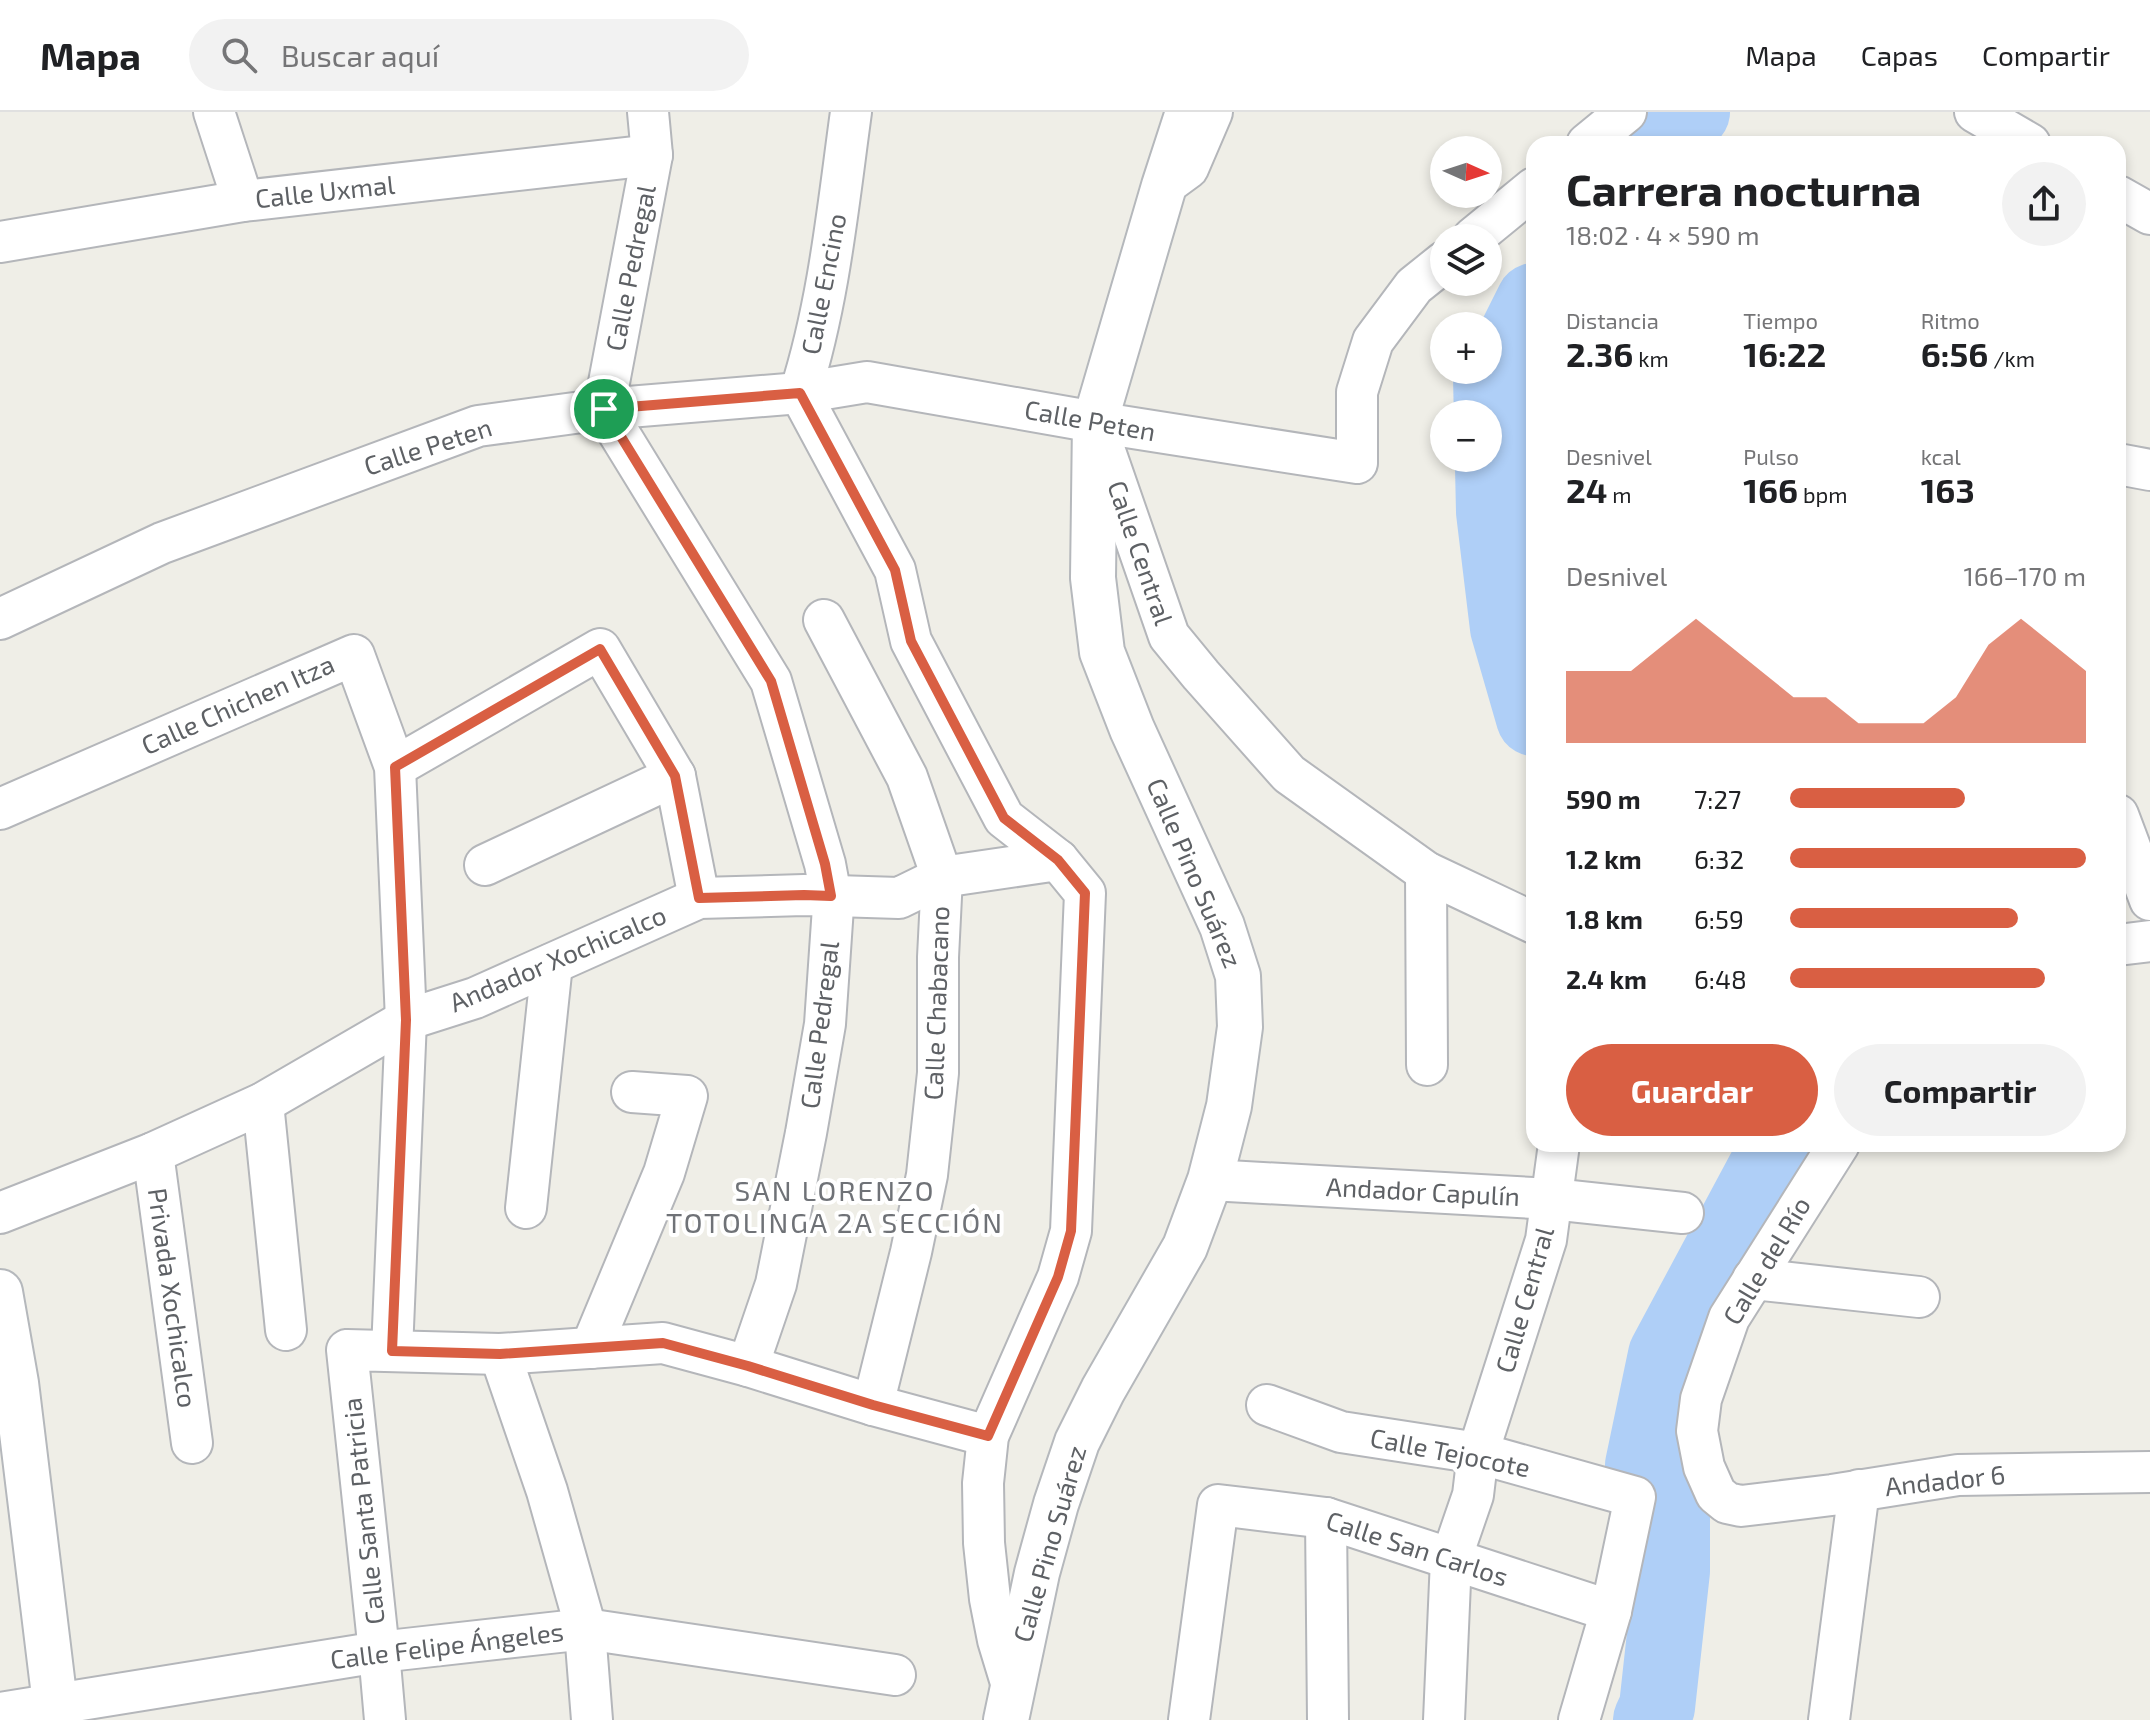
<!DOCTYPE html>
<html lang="es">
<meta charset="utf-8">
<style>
:root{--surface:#fff;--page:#f2f2f2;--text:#202124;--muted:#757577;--line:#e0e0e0;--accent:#d95f43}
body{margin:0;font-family:"Exo 2",sans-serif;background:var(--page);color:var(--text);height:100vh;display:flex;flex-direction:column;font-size:30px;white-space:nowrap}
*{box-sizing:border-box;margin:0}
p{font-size:26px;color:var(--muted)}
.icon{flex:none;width:44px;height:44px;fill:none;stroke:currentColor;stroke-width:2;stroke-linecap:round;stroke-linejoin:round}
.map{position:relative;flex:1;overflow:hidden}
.panel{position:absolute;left:1526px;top:24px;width:600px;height:1016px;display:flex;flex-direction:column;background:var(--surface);border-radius:24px;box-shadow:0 4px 12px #0003}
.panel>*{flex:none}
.needle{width:52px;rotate:93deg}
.controls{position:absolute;left:1430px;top:24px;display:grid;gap:16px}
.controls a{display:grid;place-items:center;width:72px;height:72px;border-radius:50%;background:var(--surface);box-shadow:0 4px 12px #0003;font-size:40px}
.pin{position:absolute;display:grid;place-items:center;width:68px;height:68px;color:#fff;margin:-34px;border:4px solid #fff;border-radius:50%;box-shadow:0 2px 8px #0007}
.round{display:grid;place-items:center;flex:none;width:84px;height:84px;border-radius:42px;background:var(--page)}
.summary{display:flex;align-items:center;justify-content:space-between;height:136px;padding:0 40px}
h1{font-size:44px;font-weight:700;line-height:60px}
.metrics{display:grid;grid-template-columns:repeat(3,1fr);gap:12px;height:136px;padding:8px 40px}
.metrics div{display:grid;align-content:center}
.metrics b{font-size:34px;font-weight:700}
.metrics small{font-size:22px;font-weight:400}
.metrics p{font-size:22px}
.chart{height:224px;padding:16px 40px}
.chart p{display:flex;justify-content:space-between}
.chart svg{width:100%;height:144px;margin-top:8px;fill:var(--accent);opacity:.7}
.cta{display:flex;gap:16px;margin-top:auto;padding:16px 40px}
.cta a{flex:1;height:92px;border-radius:48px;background:var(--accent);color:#fff;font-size:32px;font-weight:700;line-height:92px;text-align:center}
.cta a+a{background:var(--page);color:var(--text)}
ul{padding:0 40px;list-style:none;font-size:26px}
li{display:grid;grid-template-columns:128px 96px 1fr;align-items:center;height:60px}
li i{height:20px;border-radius:10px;background:var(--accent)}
header{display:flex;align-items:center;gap:48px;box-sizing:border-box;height:112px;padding:0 40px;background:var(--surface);border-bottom:2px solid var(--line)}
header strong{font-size:38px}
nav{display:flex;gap:44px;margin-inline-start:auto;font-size:28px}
.search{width:560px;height:72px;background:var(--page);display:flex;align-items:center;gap:20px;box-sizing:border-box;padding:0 28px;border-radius:44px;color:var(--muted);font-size:30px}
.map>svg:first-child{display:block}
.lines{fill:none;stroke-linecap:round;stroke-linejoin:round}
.river{stroke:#afcff7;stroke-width:76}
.street-casing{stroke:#b4b6ba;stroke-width:44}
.secondary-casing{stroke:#b5b8bc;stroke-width:48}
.street{stroke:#fff;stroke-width:40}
.secondary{stroke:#fff;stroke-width:44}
.route-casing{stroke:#fff;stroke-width:16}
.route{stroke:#d95f43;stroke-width:10}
.labels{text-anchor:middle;stroke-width:8;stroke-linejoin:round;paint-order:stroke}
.street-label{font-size:26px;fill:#5e6165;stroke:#fff}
.neighbourhood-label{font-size:28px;letter-spacing:2px;fill:#6f7277;stroke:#fff}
</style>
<header>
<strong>Mapa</strong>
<div class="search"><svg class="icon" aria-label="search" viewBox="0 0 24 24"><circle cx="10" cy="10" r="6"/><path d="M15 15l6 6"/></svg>Buscar aquí</div>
<nav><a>Mapa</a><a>Capas</a><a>Compartir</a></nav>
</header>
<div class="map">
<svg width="2150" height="1608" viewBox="0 0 2150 1608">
<rect width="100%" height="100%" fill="#efeee7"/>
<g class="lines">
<!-- river -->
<g class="river">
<path d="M1651,32L1692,0"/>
<path d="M1534,189L1510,237L1491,265L1494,400L1508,516L1534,606"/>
<path d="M1651,1608L1657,1595L1672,1459V1400L1643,1353L1666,1243L1779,1032"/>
</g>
<defs>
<g id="street">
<path d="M214,0L243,89"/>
<path d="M648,0L652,43L604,297L771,569L825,752L833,795L825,912L806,1021L776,1172L748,1254"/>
<path d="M851,0C838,94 829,190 800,281L895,458L911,529L1004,706L1058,748L1085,781L1071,1119L1058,1165L988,1324L983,1371L984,1431L990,1487L998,1528L1012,1574"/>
<path d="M1975,0L2030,32"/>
<path d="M1587,32L1626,0"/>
<path d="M1173,67L1188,56L1212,0"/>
<path d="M2118,84L2150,102"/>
<path d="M1473,126L1534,76"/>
<path d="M0,130L243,89L652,43"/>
<path d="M1099,322L1169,524L1201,563L1289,662L1426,760L1534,811"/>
<path d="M2118,352L2150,358"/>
<path d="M0,507L162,431L478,314L604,297L800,281L867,270L1095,310L1357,351V280L1373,229L1414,174L1444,150"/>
<path d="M824,508L907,665L942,765L938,845V961L927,1063L911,1140L873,1293"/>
<path d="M395,655L600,537L675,664L699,786"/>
<path d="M0,697L354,543L395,655L406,908L392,1239"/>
<path d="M2118,703L2150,788"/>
<path d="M485,753L675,664"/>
<path d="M1426,760L1427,953"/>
<path d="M2118,833L2150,829"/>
<path d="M263,991L286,1218"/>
<path d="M1839,1032L1729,1206L1701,1287L1697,1319L1704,1355L1716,1382L1727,1391L1741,1394L1832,1383L1958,1363L2150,1360"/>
<path d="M153,1041L192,1331"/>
<path d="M1210,1068L1552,1087L1683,1101"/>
<path d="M526,1096L552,852"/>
<path d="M0,1101L153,1041L263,991L406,908L475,886L699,786L804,783L899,786L942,765L1058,748"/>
<path d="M1753,1167L1919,1185"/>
<path d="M591,1236L664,1061L687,984L632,980"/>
<path d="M500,1242L547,1379L586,1517L585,1519L592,1608"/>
<path d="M1267,1293L1341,1320L1478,1341L1635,1385L1611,1499L1579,1608"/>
<path d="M1326,1406L1328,1608"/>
<path d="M0,1601L379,1540L586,1517L895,1563"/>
<path d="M385,1608L379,1540L347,1238L500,1242L663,1231L748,1254L873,1293L988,1324"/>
<path d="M1189,1608L1218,1393L1326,1406L1611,1499"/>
<path d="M1444,1608L1451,1447L1473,1383L1478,1341L1546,1128L1559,1032"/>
<path d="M1829,1608L1859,1378"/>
</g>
<g id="secondary">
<path d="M0,1180L16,1271L57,1608"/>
<path d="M1006,1608L1037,1461L1056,1392L1077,1330L1103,1278L1185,1135L1210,1068L1229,994L1240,915L1238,864L1222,814L1132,617L1102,540L1093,466L1095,310L1164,74L1188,0"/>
</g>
</defs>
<!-- street casing -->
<use href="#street" class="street-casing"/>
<!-- secondary casing -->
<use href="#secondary" class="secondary-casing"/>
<!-- street -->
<use href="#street" class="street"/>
<!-- secondary -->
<use href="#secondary" class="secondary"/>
</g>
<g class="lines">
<defs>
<path id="route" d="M800,281L895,458L911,529L1004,706L1058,748L1085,781L1071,1119L1058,1165L988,1324L873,1293L748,1254L663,1231L500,1242L392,1239L406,908L395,655L600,537L675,664L699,786L804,783L831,784L825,752L771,569L604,297Z"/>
</defs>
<!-- route casing -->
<use href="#route" class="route-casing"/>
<!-- route -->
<use href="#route" class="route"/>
</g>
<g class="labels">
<!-- street labels -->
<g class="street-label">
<text transform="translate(325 80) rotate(-6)" y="9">Calle Uxmal</text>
<text transform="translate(631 156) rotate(-79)" y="9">Calle Pedregal</text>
<text transform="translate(824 172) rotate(-79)" y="9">Calle Encino</text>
<text transform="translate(1090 309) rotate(10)" y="9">Calle Peten</text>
<text transform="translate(428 335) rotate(-18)" y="9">Calle Peten</text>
<text transform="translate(1140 441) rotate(71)" y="9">Calle Central</text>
<text transform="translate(238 593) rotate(-24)" y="9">Calle Chichen Itza</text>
<text transform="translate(1194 761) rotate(67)" y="9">Calle Pino Suárez</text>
<text transform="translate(558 847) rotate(-23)" y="9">Andador Xochicalco</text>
<text transform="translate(937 891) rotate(-88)" y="9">Calle Chabacano</text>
<text transform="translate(820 913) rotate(-83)" y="9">Calle Pedregal</text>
<text transform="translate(1423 1080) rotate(3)" y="9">Andador Capulín</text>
<text transform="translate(1767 1149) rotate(-59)" y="9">Calle del Río</text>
<text transform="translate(172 1186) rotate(82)" y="9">Privada Xochicalco</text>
<text transform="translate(1525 1188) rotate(-74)" y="9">Calle Central</text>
<text transform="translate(1450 1341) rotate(11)" y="9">Calle Tejocote</text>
<text transform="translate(1945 1369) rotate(-6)" y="9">Andador 6</text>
<text transform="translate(364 1399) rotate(-96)" y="9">Calle Santa Patricia</text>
<text transform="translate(1050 1432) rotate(-74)" y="9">Calle Pino Suárez</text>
<text transform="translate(1417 1437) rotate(18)" y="9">Calle San Carlos</text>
<text transform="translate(447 1534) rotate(-7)" y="9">Calle Felipe Ángeles</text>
</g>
<!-- neighbourhood labels -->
<g class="neighbourhood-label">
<text x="835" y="1089">SAN LORENZO<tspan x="835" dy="32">TOTOLINGA 2A SECCIÓN</tspan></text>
</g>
</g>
</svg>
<div class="controls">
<a><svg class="needle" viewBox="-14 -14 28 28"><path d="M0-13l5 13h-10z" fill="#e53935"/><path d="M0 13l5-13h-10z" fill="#757577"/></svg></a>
<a><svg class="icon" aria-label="layers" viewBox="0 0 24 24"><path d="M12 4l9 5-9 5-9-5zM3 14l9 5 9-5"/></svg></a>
<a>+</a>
<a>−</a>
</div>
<div class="pin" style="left:604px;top:297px;background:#1e9e55"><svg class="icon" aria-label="arrive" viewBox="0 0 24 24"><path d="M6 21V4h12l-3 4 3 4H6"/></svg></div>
<section class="panel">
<div class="summary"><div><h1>Carrera nocturna</h1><p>18:02 · 4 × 590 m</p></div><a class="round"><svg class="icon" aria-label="share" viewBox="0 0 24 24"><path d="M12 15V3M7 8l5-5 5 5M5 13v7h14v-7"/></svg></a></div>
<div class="metrics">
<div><p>Distancia</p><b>2.36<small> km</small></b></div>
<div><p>Tiempo</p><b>16:22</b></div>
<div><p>Ritmo</p><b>6:56<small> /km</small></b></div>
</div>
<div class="metrics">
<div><p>Desnivel</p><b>24<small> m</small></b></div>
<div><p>Pulso</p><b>166<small> bpm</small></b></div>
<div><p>kcal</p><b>163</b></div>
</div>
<div class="chart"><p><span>Desnivel</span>166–170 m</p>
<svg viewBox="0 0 160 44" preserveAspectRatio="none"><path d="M0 44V22L10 22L20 22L30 14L40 6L50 14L60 22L70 30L80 30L90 38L100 38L110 38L120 30L130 14L140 6L150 14L160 22V44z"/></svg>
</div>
<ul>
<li><b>590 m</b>7:27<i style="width:59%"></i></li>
<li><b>1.2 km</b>6:32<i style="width:100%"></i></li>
<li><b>1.8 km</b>6:59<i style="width:77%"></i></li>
<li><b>2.4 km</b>6:48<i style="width:86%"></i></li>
</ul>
<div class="cta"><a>Guardar</a><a>Compartir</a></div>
</section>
</div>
